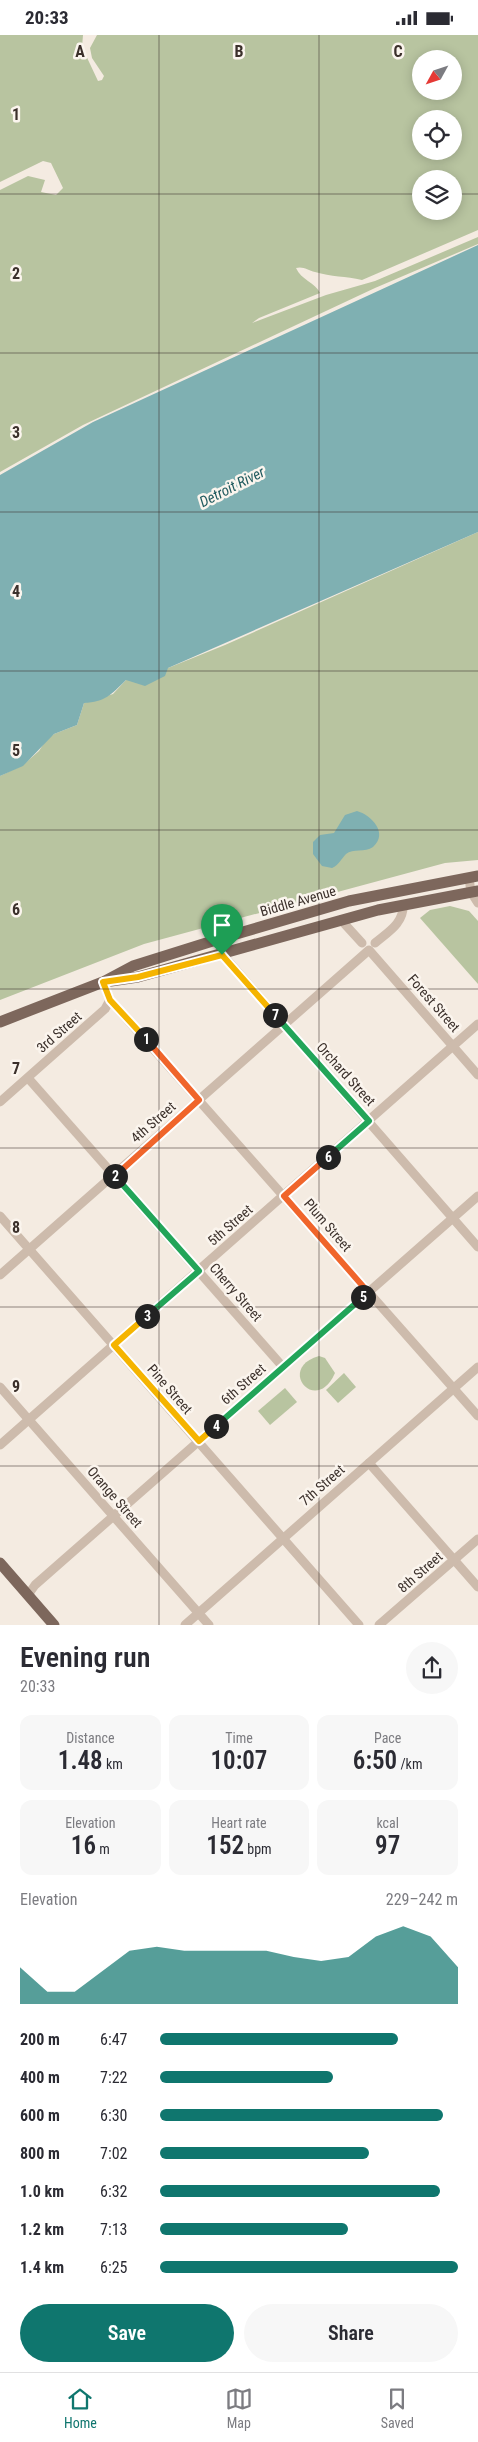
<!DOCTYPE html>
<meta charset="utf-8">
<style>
:root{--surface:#fff;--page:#f7f7f7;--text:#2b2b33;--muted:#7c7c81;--line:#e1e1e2;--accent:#0f766e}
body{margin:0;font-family:"Roboto Condensed",sans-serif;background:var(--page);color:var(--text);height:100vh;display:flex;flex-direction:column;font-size:19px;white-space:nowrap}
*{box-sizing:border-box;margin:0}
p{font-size:16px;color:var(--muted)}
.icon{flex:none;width:28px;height:28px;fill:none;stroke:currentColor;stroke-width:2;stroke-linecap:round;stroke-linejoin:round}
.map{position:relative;height:1590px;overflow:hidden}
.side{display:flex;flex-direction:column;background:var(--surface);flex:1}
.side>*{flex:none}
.needle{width:32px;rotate:230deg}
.controls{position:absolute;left:412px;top:15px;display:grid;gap:10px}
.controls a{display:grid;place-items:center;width:50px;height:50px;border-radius:50%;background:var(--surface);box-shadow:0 2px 12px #0003;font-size:25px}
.pin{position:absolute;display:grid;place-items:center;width:42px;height:42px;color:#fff;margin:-51px -21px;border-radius:50% 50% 50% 0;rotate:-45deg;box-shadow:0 0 5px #0007}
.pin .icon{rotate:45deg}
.km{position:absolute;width:25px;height:25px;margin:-12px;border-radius:50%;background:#222;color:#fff;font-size:14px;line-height:25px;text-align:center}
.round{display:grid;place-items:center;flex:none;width:52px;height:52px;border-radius:26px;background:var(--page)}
.overview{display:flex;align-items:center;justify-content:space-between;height:85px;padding:0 20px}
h1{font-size:28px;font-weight:600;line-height:38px}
.metrics{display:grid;grid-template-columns:repeat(3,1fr);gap:8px;height:85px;padding:5px 20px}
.metrics div{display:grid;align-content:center;border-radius:12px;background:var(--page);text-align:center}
.metrics b{font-size:25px;font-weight:600}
.metrics small{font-size:14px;font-weight:400}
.metrics p{font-size:14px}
.chart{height:140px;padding:10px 20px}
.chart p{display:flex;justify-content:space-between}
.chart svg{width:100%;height:90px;margin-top:5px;fill:var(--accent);opacity:.7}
.cta{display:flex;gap:10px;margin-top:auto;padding:10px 20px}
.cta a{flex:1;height:58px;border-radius:30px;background:var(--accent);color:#fff;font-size:20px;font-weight:600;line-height:58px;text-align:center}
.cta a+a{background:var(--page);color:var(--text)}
ul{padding:0 20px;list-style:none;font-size:16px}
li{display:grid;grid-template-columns:80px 60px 1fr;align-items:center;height:38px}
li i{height:12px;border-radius:6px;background:var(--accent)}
.status{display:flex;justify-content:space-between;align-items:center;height:35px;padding:0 25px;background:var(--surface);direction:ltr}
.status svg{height:14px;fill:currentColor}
.menu{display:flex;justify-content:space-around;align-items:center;height:70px;border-top:1px solid var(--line);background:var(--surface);font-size:14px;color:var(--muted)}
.menu a{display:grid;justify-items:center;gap:2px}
.menu .current{color:var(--accent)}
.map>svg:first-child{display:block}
.green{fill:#b8c4a0;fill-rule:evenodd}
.water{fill:#7fb0b2}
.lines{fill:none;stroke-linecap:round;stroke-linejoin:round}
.minor{stroke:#cdbbac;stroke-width:9}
.major{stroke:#7d675c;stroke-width:11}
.split-1-casing{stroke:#fff;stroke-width:10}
.split-2-casing{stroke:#fff;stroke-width:10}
.split-3-casing{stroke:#fff;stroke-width:10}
.split-4-casing{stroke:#fff;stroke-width:10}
.split-5-casing{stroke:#fff;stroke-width:10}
.split-6-casing{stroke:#fff;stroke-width:10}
.split-7-casing{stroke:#fff;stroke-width:10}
.split-8-casing{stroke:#fff;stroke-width:10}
.split-1{stroke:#f5b400;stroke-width:6}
.split-2{stroke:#f0652b;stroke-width:6}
.split-3{stroke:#22a559;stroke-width:6}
.split-4{stroke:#f5b400;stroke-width:6}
.split-5{stroke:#22a559;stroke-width:6}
.split-6{stroke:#f0652b;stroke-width:6}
.split-7{stroke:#22a559;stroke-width:6}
.split-8{stroke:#f5b400;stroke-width:6}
.grid{fill:none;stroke:#3b302b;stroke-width:1;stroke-opacity:0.55}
.labels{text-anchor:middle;stroke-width:5;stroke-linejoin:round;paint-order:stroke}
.street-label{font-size:14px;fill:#3b302b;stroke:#fbf5ee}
.water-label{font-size:15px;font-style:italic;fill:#1f5a5e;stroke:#fbf5ee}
.grid-label{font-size:16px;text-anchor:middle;font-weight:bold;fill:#3b302b;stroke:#fbf5ee;stroke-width:5;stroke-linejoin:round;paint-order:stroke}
</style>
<div class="status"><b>20:33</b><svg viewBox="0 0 49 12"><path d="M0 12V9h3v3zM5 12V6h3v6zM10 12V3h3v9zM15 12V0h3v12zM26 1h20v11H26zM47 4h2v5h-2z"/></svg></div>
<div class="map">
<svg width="478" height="1590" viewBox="0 0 478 1590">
<rect width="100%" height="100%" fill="#f4ebe1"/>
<!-- green -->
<g class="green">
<path d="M0,0H83L82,12L98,46L102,45L104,41L92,23L90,13L97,0H478V195L362,245C346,241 331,242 315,237C308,235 303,231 296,233C301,245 315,247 320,258L259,283L252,288L326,260L375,246L478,202V209L375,253L83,390L0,437V155L28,141L45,145L41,157L56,160L63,153L51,128L43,126L0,147ZM421,24H454V56H421ZM421,84H454V116H421ZM421,144H454V176H421Z"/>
<path d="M478,497V825L445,828L144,909L0,965V741L23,730L39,716L46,705L54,699L77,690L84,668L113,659L126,645L168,633L225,610Z"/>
<path d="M450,871L469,876L478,886V949L420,883L430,875Z"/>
<path d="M319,1321L325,1323L335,1338C316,1381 276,1333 319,1321Z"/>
<path d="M344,1338L356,1352L338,1368L326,1355Z"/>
<path d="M285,1353L297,1367L270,1390L258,1376Z"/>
</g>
<!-- water -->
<g class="water">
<path d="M478,210V497L168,633L165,641L145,651L126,645C111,660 105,667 84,668L77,690L54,699L23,731L0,741V440L93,387Z"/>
<path d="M357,776C371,780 389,798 373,812C365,818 353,813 346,819C341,824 339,830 332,833L322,831L313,819V807L320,800L334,798L345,780Z"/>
</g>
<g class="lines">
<!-- minor -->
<g class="minor">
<path d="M469,843L471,857L478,868"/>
<path d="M341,885L362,908"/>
<path d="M219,904L222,919L478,1212"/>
<path d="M375,908C388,897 404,888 403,870"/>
<path d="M103,947L110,965L478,1381"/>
<path d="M28,1043L283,1332"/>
<path d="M0,1067L105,974L110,965"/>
<path d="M0,1181L359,1590"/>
<path d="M0,1240L369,915L478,1040"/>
<path d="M0,1352L209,1590"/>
<path d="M0,1410L478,989"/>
<path d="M369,1428L478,1552"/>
<path d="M28,1560L35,1550L478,1161"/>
<path d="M185,1590L478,1332"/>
<path d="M379,1590L478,1504"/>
</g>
<!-- major -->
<g class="major">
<path d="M111,946L138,942L378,875L478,856"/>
<path d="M0,987L103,947L133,931L219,904L349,866L478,841"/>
<path d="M0,1528L54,1590"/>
</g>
</g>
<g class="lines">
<defs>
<path id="split-1" d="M146,1004L110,965L103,947L138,942L222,920"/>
<path id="split-2" d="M115,1141L199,1065L146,1004"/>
<path id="split-3" d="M115,1141L199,1236L147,1281"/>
<path id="split-4" d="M147,1281L114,1310L199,1406L216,1391"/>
<path id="split-5" d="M216,1391L363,1262"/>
<path id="split-6" d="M328,1122L284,1161L368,1257L363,1262"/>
<path id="split-7" d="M275,980L369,1086L328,1122"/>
<path id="split-8" d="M222,920L275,980"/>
</defs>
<!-- split-1 casing -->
<use href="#split-1" class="split-1-casing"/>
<!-- split-2 casing -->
<use href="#split-2" class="split-2-casing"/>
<!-- split-3 casing -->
<use href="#split-3" class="split-3-casing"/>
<!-- split-4 casing -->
<use href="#split-4" class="split-4-casing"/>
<!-- split-5 casing -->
<use href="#split-5" class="split-5-casing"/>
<!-- split-6 casing -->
<use href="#split-6" class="split-6-casing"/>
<!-- split-7 casing -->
<use href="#split-7" class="split-7-casing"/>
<!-- split-8 casing -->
<use href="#split-8" class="split-8-casing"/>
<!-- split-1 -->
<use href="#split-1" class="split-1"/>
<!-- split-2 -->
<use href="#split-2" class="split-2"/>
<!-- split-3 -->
<use href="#split-3" class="split-3"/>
<!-- split-4 -->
<use href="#split-4" class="split-4"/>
<!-- split-5 -->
<use href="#split-5" class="split-5"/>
<!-- split-6 -->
<use href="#split-6" class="split-6"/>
<!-- split-7 -->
<use href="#split-7" class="split-7"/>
<!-- split-8 -->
<use href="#split-8" class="split-8"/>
</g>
<!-- grid -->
<path class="grid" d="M159,0V1590M319,0V1590M0,159H421M454,159H478M0,318H478M0,477H478M0,636H478M0,795H478M0,954H478M0,1113H478M0,1272H478M0,1431H478"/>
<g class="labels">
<!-- street labels -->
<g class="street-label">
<text transform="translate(298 866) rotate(-16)" y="5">Biddle Avenue</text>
<text transform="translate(434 968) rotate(49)" y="5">Forest Street</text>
<text transform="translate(59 997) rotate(-41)" y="5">3rd Street</text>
<text transform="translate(346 1039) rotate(48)" y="5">Orchard Street</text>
<text transform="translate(153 1087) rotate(-41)" y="5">4th Street</text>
<text transform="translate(230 1190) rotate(-41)" y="5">5th Street</text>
<text transform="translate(328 1190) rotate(49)" y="5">Plum Street</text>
<text transform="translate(236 1257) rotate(49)" y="5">Cherry Street</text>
<text transform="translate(243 1349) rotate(-41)" y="5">6th Street</text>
<text transform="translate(170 1354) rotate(49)" y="5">Pine Street</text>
<text transform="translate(322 1450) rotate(-41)" y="5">7th Street</text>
<text transform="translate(115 1462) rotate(49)" y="5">Orange Street</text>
<text transform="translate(420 1537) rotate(-41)" y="5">8th Street</text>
</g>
<!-- water labels -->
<g class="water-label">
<text transform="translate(232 452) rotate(-27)" y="5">Detroit River</text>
</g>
</g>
<g class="grid-label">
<text x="80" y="22">A</text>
<text x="239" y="22">B</text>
<text x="398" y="22">C</text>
<text x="16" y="85">1</text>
<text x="16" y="244">2</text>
<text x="16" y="403">3</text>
<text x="16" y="562">4</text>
<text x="16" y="721">5</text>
<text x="16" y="880">6</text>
<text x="16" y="1039">7</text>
<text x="16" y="1198">8</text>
<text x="16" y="1357">9</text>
</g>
</svg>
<div class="controls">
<a><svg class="needle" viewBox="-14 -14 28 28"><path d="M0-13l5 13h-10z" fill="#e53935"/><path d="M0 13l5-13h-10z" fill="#7c7c81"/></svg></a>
<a><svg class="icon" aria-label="locate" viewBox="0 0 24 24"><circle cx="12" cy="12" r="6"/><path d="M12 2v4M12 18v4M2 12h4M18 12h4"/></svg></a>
<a><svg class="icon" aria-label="layers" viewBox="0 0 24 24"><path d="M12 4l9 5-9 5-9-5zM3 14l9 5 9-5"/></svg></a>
</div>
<div class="pin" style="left:222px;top:920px;background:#1e9e55"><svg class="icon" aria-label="arrive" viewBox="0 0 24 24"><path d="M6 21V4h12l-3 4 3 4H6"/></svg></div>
<b class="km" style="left:146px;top:1004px">1</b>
<b class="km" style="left:115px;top:1141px">2</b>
<b class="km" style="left:147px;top:1281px">3</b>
<b class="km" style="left:216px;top:1391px">4</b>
<b class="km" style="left:363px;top:1262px">5</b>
<b class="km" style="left:328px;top:1122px">6</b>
<b class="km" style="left:275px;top:980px">7</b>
</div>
<section class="side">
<div class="overview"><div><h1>Evening run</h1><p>20:33</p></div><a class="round"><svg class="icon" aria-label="share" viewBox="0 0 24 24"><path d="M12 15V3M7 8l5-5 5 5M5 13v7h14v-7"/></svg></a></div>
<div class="metrics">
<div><p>Distance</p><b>1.48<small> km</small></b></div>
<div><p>Time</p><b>10:07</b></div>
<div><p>Pace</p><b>6:50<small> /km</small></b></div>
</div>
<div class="metrics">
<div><p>Elevation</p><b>16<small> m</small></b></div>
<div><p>Heart rate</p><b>152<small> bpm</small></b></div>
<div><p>kcal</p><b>97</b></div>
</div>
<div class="chart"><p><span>Elevation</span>229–242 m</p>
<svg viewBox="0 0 160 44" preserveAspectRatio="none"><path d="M0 44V26L10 38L20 38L30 28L40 18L50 16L60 18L70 18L80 18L90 18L100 21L110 23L120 21L130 11L140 6L150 11L160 26V44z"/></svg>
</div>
<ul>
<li><b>200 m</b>6:47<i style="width:80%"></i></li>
<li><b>400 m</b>7:22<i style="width:58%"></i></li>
<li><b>600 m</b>6:30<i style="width:95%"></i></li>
<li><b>800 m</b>7:02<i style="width:70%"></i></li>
<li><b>1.0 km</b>6:32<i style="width:94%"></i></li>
<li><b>1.2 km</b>7:13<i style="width:63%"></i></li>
<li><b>1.4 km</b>6:25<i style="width:100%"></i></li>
</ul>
<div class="cta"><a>Save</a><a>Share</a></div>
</section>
<nav class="menu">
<a class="current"><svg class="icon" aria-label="home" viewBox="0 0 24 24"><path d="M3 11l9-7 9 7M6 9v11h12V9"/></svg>Home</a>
<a><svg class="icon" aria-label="map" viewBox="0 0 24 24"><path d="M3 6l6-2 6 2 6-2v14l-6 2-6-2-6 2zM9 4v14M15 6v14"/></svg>Map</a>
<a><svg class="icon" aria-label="saved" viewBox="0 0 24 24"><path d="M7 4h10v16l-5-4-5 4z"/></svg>Saved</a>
</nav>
